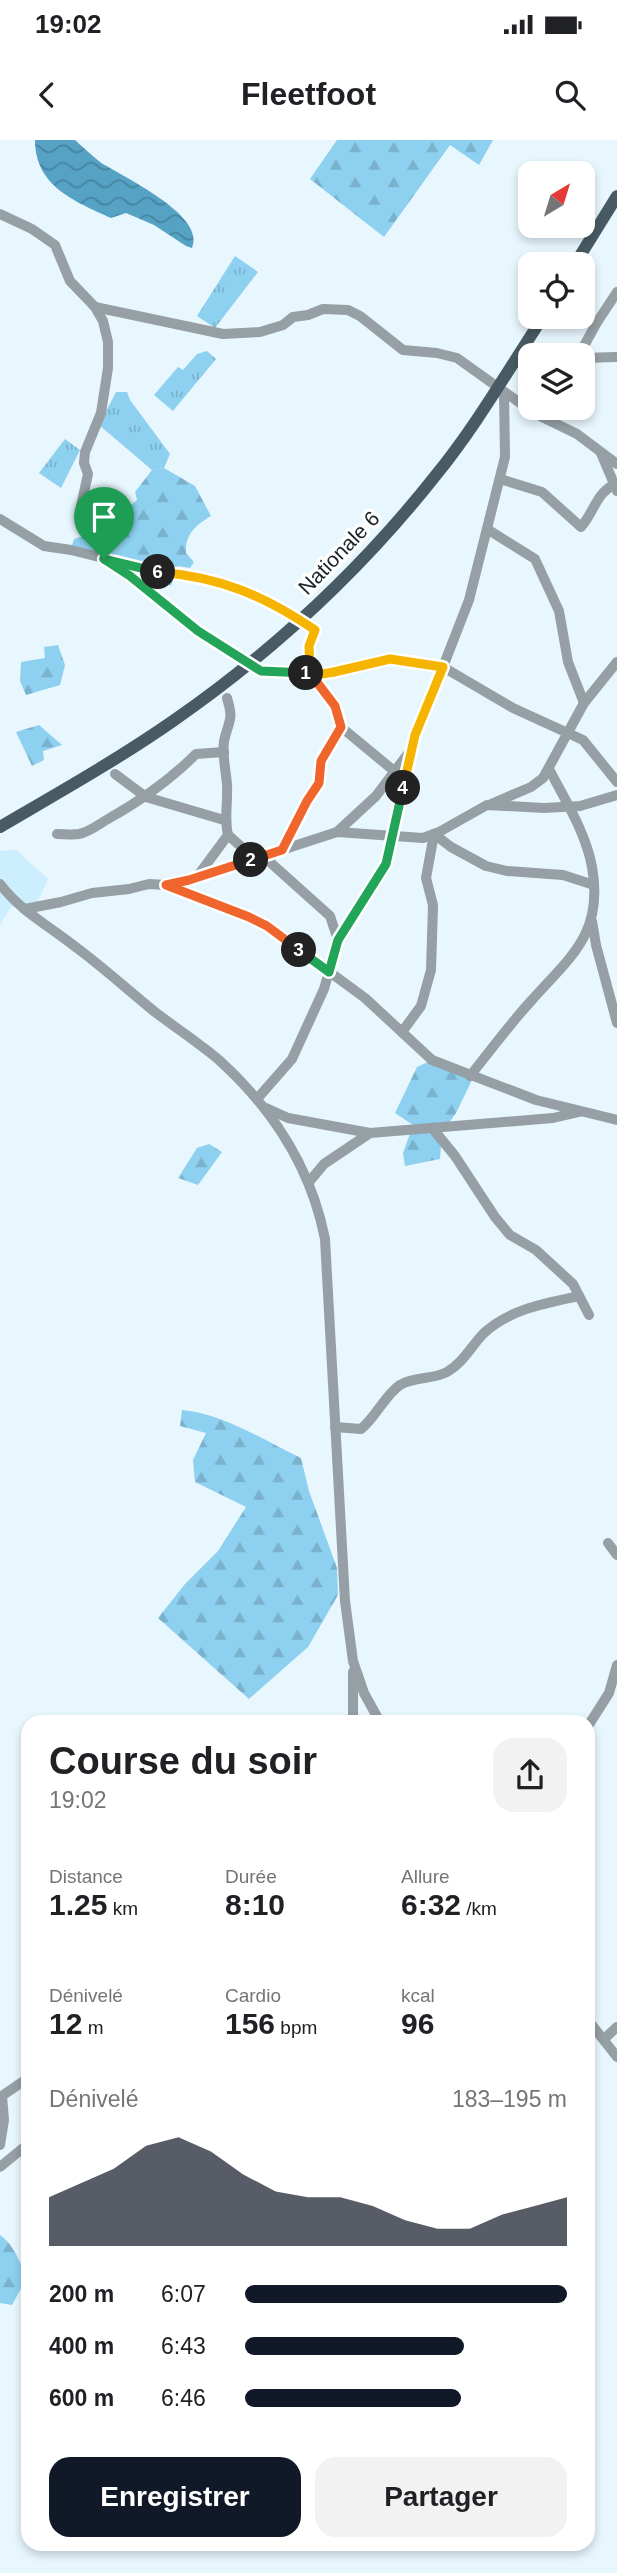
<!DOCTYPE html>
<html lang="fr">
<meta charset="utf-8">
<style>
:root{--surface:#fff;--page:#f2f2f2;--text:#202124;--muted:#757577;--accent:#111827}
body{margin:0;font-family:Arial,sans-serif;background:var(--page);color:var(--text);height:100vh;display:flex;flex-direction:column;font-size:26px;white-space:nowrap}
*{box-sizing:border-box;margin:0}
p{font-size:23px;color:var(--muted)}
.icon{flex:none;width:38px;height:38px;fill:none;stroke:currentColor;stroke-width:2;stroke-linecap:round;stroke-linejoin:round}
.map{position:relative;flex:1;overflow:hidden}
.panel{position:absolute;left:21px;top:1575px;width:574px;height:836px;display:flex;flex-direction:column;background:var(--surface);border-radius:21px;box-shadow:0 4px 10px #0003}
.panel>*{flex:none}
.needle{width:46px;rotate:38deg}
.controls{position:absolute;left:518px;top:21px;display:grid;gap:14px}
.controls a{display:grid;place-items:center;width:77px;height:77px;border-radius:14px;background:var(--surface);box-shadow:0 4px 10px #0003;font-size:35px}
.pin{position:absolute;display:grid;place-items:center;width:60px;height:60px;color:#fff;margin:-72px -30px;border-radius:50% 50% 50% 0;rotate:-45deg;box-shadow:0 0 7px #0007}
.pin .icon{rotate:45deg}
.km{position:absolute;width:35px;height:35px;margin:-18px;border-radius:50%;background:#222;color:#fff;font-size:19px;line-height:35px;text-align:center}
.round{display:grid;place-items:center;flex:none;width:74px;height:74px;border-radius:21px;background:var(--page)}
.headline{display:flex;align-items:center;justify-content:space-between;height:119px;padding:0 28px}
h1{font-size:38px;font-weight:700;line-height:52px}
.metrics{display:grid;grid-template-columns:repeat(3,1fr);gap:10px;height:119px;padding:7px 28px}
.metrics div{display:grid;align-content:center}
.metrics b{font-size:30px;font-weight:700}
.metrics small{font-size:19px;font-weight:400}
.metrics p{font-size:19px}
.chart{height:196px;padding:14px 28px}
.chart p{display:flex;justify-content:space-between}
.chart svg{width:100%;height:126px;margin-top:7px;fill:var(--accent);opacity:.7}
.cta{display:flex;gap:14px;margin-top:auto;padding:14px 28px}
.cta a{flex:1;height:80px;border-radius:21px;background:var(--accent);color:#fff;font-size:28px;font-weight:700;line-height:80px;text-align:center}
.cta a+a{background:var(--page);color:var(--text)}
ul{padding:0 28px;list-style:none;font-size:23px}
li{display:grid;grid-template-columns:112px 84px 1fr;align-items:center;height:52px}
li i{height:18px;border-radius:9px;background:var(--accent)}
.status{display:flex;justify-content:space-between;align-items:center;height:49px;padding:0 35px;background:var(--surface);direction:ltr}
.status svg{height:19px;fill:currentColor}
header{display:flex;justify-content:space-between;align-items:center;height:91px;padding:0 28px;background:var(--surface);font-size:32px;font-weight:700}
.map>svg:first-child{display:block}
.built{fill:#cdeefe}
.grass{fill:url(#grass-tufts)}
.forest{fill:url(#forest-firs)}
.water{fill:url(#water-waves)}
.lines{fill:none;stroke-linecap:round;stroke-linejoin:round}
.minor{stroke:#959fa4;stroke-width:10}
.major{stroke:#485a63;stroke-width:12}
.split-1-casing{stroke:#fff;stroke-width:14}
.split-2-casing{stroke:#fff;stroke-width:14}
.split-3-casing{stroke:#fff;stroke-width:14}
.split-4-casing{stroke:#fff;stroke-width:14}
.split-5-casing{stroke:#fff;stroke-width:14}
.split-6-casing{stroke:#fff;stroke-width:14}
.split-7-casing{stroke:#fff;stroke-width:14}
.split-1{stroke:#22a559;stroke-width:9}
.split-2{stroke:#f0652b;stroke-width:9}
.split-3{stroke:#f0652b;stroke-width:9}
.split-4{stroke:#22a559;stroke-width:9}
.split-5{stroke:#f5b400;stroke-width:9}
.split-6{stroke:#f5b400;stroke-width:9}
.split-7{stroke:#22a559;stroke-width:9}
.labels{text-anchor:middle;stroke-width:7;stroke-linejoin:round;paint-order:stroke}
.street-label{font-size:21px;fill:#1a2327;stroke:#fff}
</style>
<div class="status"><b>19:02</b><svg viewBox="0 0 49 12"><path d="M0 12V9h3v3zM5 12V6h3v6zM10 12V3h3v9zM15 12V0h3v12zM26 1h20v11H26zM47 4h2v5h-2z"/></svg></div>
<header><svg class="icon" aria-label="back" viewBox="0 0 24 24"><path d="M15 5l-7 7 7 7"/></svg>Fleetfoot<svg class="icon" aria-label="search" viewBox="0 0 24 24"><circle cx="10" cy="10" r="6"/><path d="M15 15l6 6"/></svg></header>
<div class="map">
<svg width="617" height="2433" viewBox="0 0 617 2433">
<defs>
<pattern id="grass-tufts" width="24" height="20" patternUnits="userSpaceOnUse" patternTransform="scale(1.75)"><rect width="24" height="20" fill="#8ed0ef"/><path d="M3 7l-1-3M5 7V3M7 7l1-3M15 17l-1-3M17 17v-4M19 17l1-3" fill="none" stroke="#7ab2cd"/></pattern>
<pattern id="forest-firs" width="22" height="20" patternUnits="userSpaceOnUse" patternTransform="scale(1.75)"><rect width="22" height="20" fill="#8ed0ef"/><path d="M5 1l3.5 6h-7zM16 11l3.5 6h-7z" fill="#7ab2cd"/></pattern>
<pattern id="water-waves" width="16" height="10" patternUnits="userSpaceOnUse" patternTransform="scale(1.75)"><rect width="16" height="10" fill="#55a2c5"/><path d="M0 5q4-4 8 0t8 0" fill="none" stroke="#4684a0"/></pattern>
</defs>
<rect width="100%" height="100%" fill="#e8f6fe"/>
<!-- built -->
<path class="built" d="M16,710L48,739L36,766L27,769L11,767L0,785V711Z"/>
<!-- grass -->
<g class="grass">
<path d="M235,116L258,132L215,188L197,176Z"/>
<path d="M207,211L216,219L173,271L154,255L178,227L183,230L197,214Z"/>
<path d="M116,252H127L130,260L170,314L164,328L152,330L99,285Z"/>
<path d="M65,299L80,310L61,348L39,333Z"/>
</g>
<!-- forest -->
<g class="forest">
<path d="M337,0H493L479,25L450,5L384,97L310,39Z"/>
<path d="M164,328L195,346L211,376C196,385 185,394 186,413L194,422L190,428L178,426L171,446L161,441L160,434L71,408L74,399L90,394L96,383C104,380 104,377 110,373C119,367 129,368 137,360L135,352L152,330Z"/>
<path d="M58,505L65,525L60,545L26,555L20,541L21,522L45,518L44,507Z"/>
<path d="M39,585L62,605L43,611L44,620L32,626L16,592Z"/>
<path d="M432,920L473,938L456,973L442,993L440,1019L405,1026L403,1013L413,985L395,973L417,927Z"/>
<path d="M209,1004L222,1012L198,1045L178,1038L197,1008Z"/>
<path d="M182,1270C224,1274 263,1300 301,1318L309,1351L337,1428L338,1455L308,1507L249,1559L158,1478L185,1444L218,1411L246,1367L195,1342L193,1320L206,1293L180,1286Z"/>
<path d="M0,2095C14,2105 21,2123 26,2139L12,2165L0,2163Z"/>
</g>
<!-- water -->
<path class="water" d="M35,0H75C83,7 91,15 100,22C121,36 207,75 192,108L186,106L154,85L126,73L111,78C74,61 35,46 35,0Z"/>
<g class="lines">
<!-- minor -->
<g class="minor">
<path d="M0,74L32,89L55,105L70,141L95,167L103,181L108,202V228L101,273L85,312L84,323L88,334L81,366L104,419L130,435L198,491L261,531L316,535L390,519L443,527L513,568L583,600L617,642"/>
<path d="M95,167L223,194L260,192L283,185L293,177L308,175L323,169L348,170L360,176L403,210L437,213L457,218L534,273L577,294L617,324"/>
<path d="M579,215L596,184L617,152"/>
<path d="M583,218L617,217"/>
<path d="M601,313L617,351"/>
<path d="M500,339L542,352L581,387C595,371 596,352 617,343"/>
<path d="M0,379L44,406L71,410L159,432L185,433L241,449L263,458L315,490L308,518L310,533L335,566L341,587L405,640"/>
<path d="M487,389L535,419L559,471L568,522L584,563"/>
<path d="M115,634L146,657L224,680"/>
<path d="M491,664L531,647L543,638L584,563L617,522"/>
<path d="M337,692L376,656L407,615"/>
<path d="M57,694C64,694 72,695 79,694C90,692 99,684 108,679C142,660 169,641 196,614L224,612"/>
<path d="M228,695L254,718"/>
<path d="M282,710L307,661L319,643L322,621L341,587"/>
<path d="M266,715L272,724L330,776L338,800"/>
<path d="M197,737L228,695C224,678 228,663 227,645C226,631 222,615 224,601C229,579 234,581 227,558"/>
<path d="M0,744C20,771 51,787 77,808C104,828 129,851 155,872C176,888 199,903 219,920C273,969 311,1028 325,1099L345,1461L353,1521L364,1553L380,1582"/>
<path d="M166,745L189,740L337,692L423,698L439,692L487,665L544,668L580,666L617,655"/>
<path d="M25,769L61,762L92,753L129,749L149,744L166,745L267,786L365,858L432,920L536,960L617,980"/>
<path d="M592,781L596,805L617,883"/>
<path d="M402,892L421,866L431,830L433,765L426,738L434,694L451,707L486,726L507,731L563,735L594,745"/>
<path d="M470,936C490,911 509,885 531,861C570,817 604,794 592,727C586,693 565,660 549,629"/>
<path d="M257,959L292,919L324,849L338,800L376,743L389,717L413,604L469,460L505,317L504,253"/>
<path d="M266,968L288,978L370,993L553,978L579,972"/>
<path d="M433,989L455,1016L495,1077L510,1095L536,1110L573,1144L589,1175"/>
<path d="M309,1042L324,1024L370,993"/>
<path d="M335,1287L361,1289C376,1277 385,1255 400,1245C414,1236 433,1240 447,1232C463,1223 472,1205 484,1193C510,1169 546,1163 579,1156"/>
<path d="M608,1403L617,1415"/>
<path d="M353,1582V1532"/>
<path d="M588,1586L609,1553L617,1525"/>
<path d="M588,1880L617,1917"/>
<path d="M604,1899L617,1887"/>
<path d="M0,2005L4,1980L2,1956L28,1938"/>
<path d="M0,2027L28,2004"/>
</g>
<!-- major -->
<g class="major">
<path d="M575,124L617,56"/>
<path d="M0,687C58,653 117,620 173,581C271,513 361,430 436,335C476,286 508,230 543,177"/>
</g>
</g>
<g class="lines">
<defs>
<path id="split-1" d="M104,419L130,436L198,491L261,531L306,533"/>
<path id="split-2" d="M251,720L282,710L307,661L319,643L321,621L341,587L335,566L310,533H306"/>
<path id="split-3" d="M251,720L189,740L166,745L249,777L267,786L299,810"/>
<path id="split-4" d="M299,810L329,832L338,800L386,724L403,648"/>
<path id="split-5" d="M334,532L390,519L443,527L415,595L403,648"/>
<path id="split-6" d="M158,432C220,437 263,455 315,490L309,506L310,533L316,535L334,532"/>
<path id="split-7" d="M104,419L158,432"/>
</defs>
<!-- split-1 casing -->
<use href="#split-1" class="split-1-casing"/>
<!-- split-2 casing -->
<use href="#split-2" class="split-2-casing"/>
<!-- split-3 casing -->
<use href="#split-3" class="split-3-casing"/>
<!-- split-4 casing -->
<use href="#split-4" class="split-4-casing"/>
<!-- split-5 casing -->
<use href="#split-5" class="split-5-casing"/>
<!-- split-6 casing -->
<use href="#split-6" class="split-6-casing"/>
<!-- split-7 casing -->
<use href="#split-7" class="split-7-casing"/>
<!-- split-1 -->
<use href="#split-1" class="split-1"/>
<!-- split-2 -->
<use href="#split-2" class="split-2"/>
<!-- split-3 -->
<use href="#split-3" class="split-3"/>
<!-- split-4 -->
<use href="#split-4" class="split-4"/>
<!-- split-5 -->
<use href="#split-5" class="split-5"/>
<!-- split-6 -->
<use href="#split-6" class="split-6"/>
<!-- split-7 -->
<use href="#split-7" class="split-7"/>
</g>
<g class="labels">
<!-- street labels -->
<g class="street-label">
<text transform="translate(339 413) rotate(-46)" y="7">Nationale 6</text>
</g>
</g>
</svg>
<div class="controls">
<a><svg class="needle" viewBox="-14 -14 28 28"><path d="M0-13l5 13h-10z" fill="#e53935"/><path d="M0 13l5-13h-10z" fill="#757577"/></svg></a>
<a><svg class="icon" aria-label="locate" viewBox="0 0 24 24"><circle cx="12" cy="12" r="6"/><path d="M12 2v4M12 18v4M2 12h4M18 12h4"/></svg></a>
<a><svg class="icon" aria-label="layers" viewBox="0 0 24 24"><path d="M12 4l9 5-9 5-9-5zM3 14l9 5 9-5"/></svg></a>
</div>
<div class="pin" style="left:104px;top:419px;background:#1e9e55"><svg class="icon" aria-label="arrive" viewBox="0 0 24 24"><path d="M6 21V4h12l-3 4 3 4H6"/></svg></div>
<b class="km" style="left:306px;top:533px">1</b>
<b class="km" style="left:251px;top:720px">2</b>
<b class="km" style="left:299px;top:810px">3</b>
<b class="km" style="left:403px;top:648px">4</b>
<b class="km" style="left:158px;top:432px">6</b>
<section class="panel">
<div class="headline"><div><h1>Course du soir</h1><p>19:02</p></div><a class="round"><svg class="icon" aria-label="share" viewBox="0 0 24 24"><path d="M12 15V3M7 8l5-5 5 5M5 13v7h14v-7"/></svg></a></div>
<div class="metrics">
<div><p>Distance</p><b>1.25<small> km</small></b></div>
<div><p>Durée</p><b>8:10</b></div>
<div><p>Allure</p><b>6:32<small> /km</small></b></div>
</div>
<div class="metrics">
<div><p>Dénivelé</p><b>12<small> m</small></b></div>
<div><p>Cardio</p><b>156<small> bpm</small></b></div>
<div><p>kcal</p><b>96</b></div>
</div>
<div class="chart"><p><span>Dénivelé</span>183–195 m</p>
<svg viewBox="0 0 160 44" preserveAspectRatio="none"><path d="M0 44V27L10 22L20 17L30 9L40 6L50 11L60 19L70 25L80 27L90 27L100 30L110 35L120 38L130 38L140 33L150 30L160 27V44z"/></svg>
</div>
<ul>
<li><b>200 m</b>6:07<i style="width:100%"></i></li>
<li><b>400 m</b>6:43<i style="width:68%"></i></li>
<li><b>600 m</b>6:46<i style="width:67%"></i></li>
</ul>
<div class="cta"><a>Enregistrer</a><a>Partager</a></div>
</section>
</div>
